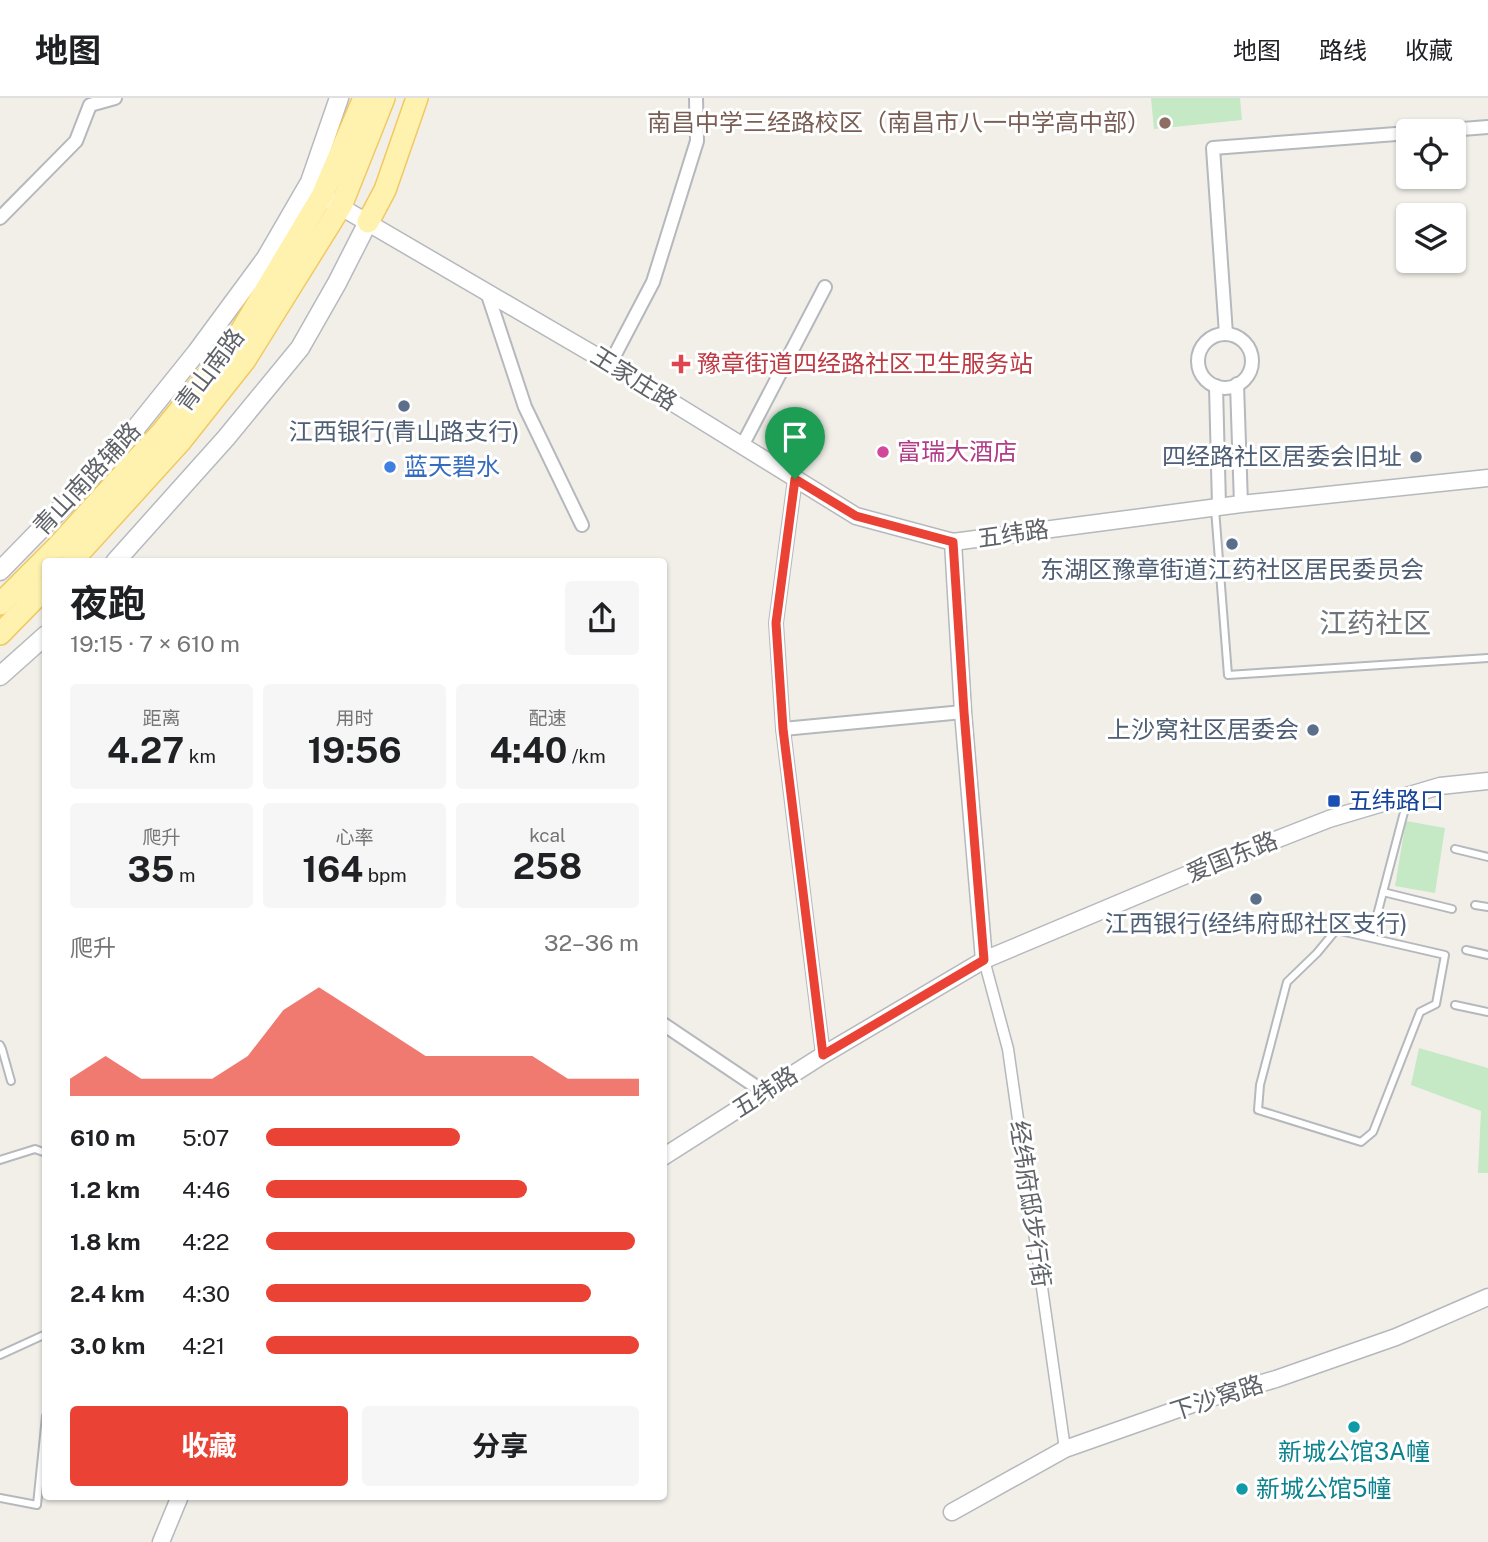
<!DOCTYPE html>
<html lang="zh">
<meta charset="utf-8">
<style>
:root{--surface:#fff;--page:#f6f6f6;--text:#202124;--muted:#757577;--line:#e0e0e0;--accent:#ea4335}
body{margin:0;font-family:"Public Sans","Noto Sans SC",sans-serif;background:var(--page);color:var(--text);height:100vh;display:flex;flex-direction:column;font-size:26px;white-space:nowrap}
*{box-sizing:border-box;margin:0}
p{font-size:23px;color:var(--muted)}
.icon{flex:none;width:38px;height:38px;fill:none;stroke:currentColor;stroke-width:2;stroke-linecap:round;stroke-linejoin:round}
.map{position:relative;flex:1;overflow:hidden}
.sheet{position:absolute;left:42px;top:460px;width:625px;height:942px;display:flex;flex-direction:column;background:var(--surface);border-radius:7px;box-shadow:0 2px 5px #0004}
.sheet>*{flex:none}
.fabs{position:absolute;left:1396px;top:21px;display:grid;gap:14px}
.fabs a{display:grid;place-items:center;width:70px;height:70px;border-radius:7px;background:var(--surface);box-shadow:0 2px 5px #0004;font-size:35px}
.pin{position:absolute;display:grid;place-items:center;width:60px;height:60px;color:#fff;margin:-72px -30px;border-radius:50% 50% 50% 0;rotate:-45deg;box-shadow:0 0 7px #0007}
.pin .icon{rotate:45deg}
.round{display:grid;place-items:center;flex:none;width:74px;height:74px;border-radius:7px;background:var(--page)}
.head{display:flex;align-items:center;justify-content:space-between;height:119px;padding:0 28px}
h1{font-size:38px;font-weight:700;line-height:52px}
.metrics{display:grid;grid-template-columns:repeat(3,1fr);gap:10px;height:119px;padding:7px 28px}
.metrics div{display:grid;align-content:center;border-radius:7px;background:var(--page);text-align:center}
.metrics b{font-size:35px;font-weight:700}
.metrics small{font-size:19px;font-weight:400}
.metrics p{font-size:19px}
.chart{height:196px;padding:14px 28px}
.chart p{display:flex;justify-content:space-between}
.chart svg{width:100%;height:126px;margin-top:7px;fill:var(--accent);opacity:.7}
.primary-button{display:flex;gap:14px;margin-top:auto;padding:14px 28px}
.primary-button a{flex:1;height:80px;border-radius:7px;background:var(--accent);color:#fff;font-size:28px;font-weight:700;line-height:80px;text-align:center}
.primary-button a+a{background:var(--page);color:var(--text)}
ul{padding:0 28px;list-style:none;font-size:23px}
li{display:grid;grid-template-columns:112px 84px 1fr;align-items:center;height:52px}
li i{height:18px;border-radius:9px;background:var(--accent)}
header{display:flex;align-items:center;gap:42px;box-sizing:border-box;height:98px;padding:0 35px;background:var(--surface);border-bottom:2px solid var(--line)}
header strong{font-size:33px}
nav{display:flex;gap:38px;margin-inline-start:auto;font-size:24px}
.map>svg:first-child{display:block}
.green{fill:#c5e8c5}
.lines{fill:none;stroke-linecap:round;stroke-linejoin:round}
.service-casing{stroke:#b5b8bc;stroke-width:10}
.pedestrian-casing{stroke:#b5b8bc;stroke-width:13}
.minor-casing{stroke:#b5b8bc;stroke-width:16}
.tertiary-casing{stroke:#b5b8bc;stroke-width:19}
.secondary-casing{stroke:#b6babf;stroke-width:21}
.primary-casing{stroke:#f2c960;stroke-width:24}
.service{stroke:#fff;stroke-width:6}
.pedestrian{stroke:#fff;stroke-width:10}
.minor{stroke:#fff;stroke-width:12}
.tertiary{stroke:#fff;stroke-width:16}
.secondary{stroke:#fff;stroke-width:18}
.primary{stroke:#fff2af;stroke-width:21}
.route-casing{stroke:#fff;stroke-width:14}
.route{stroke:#ea4335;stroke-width:9}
.education-dot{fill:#8d6e63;stroke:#fff;stroke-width:2.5}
.health-dot{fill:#e0444e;stroke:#fff;stroke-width:2.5}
.service-dot{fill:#5c6f8a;stroke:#fff;stroke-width:2.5}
.hotel-dot{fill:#d1479c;stroke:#fff;stroke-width:2.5}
.shop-dot{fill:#3f7fe0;stroke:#fff;stroke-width:2.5}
.transit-dot{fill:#1a4fb4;stroke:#fff;stroke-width:2.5}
.culture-dot{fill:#0f9aa8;stroke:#fff;stroke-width:2.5}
.labels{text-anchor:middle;stroke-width:6;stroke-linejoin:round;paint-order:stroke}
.education-label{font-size:24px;fill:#785e54;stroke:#fff;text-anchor:end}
.health-label{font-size:24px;fill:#be3a42;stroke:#fff;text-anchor:start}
.street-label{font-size:24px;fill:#5f6368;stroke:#fff}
.service-label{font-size:24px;fill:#4e5e75;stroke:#fff}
.hotel-label{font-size:24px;fill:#b23c85;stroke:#fff;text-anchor:start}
.shop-label{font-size:24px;fill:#366cbe;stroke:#fff;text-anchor:start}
.transit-label{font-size:24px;fill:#164399;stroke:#fff;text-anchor:start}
.culture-label{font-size:24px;fill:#0d838f;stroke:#fff}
.quarter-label{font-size:28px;fill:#70757a;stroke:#fff}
</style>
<header>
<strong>地图</strong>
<nav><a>地图</a><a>路线</a><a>收藏</a></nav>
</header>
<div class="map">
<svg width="1488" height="1444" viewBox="0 0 1488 1444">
<rect width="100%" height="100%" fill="#f1efe8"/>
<!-- green -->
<g class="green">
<path d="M1151,0H1240L1242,22L1154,31Z"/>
<path d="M1406,723L1445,730L1435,795L1395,788Z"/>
<path d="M1419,950L1488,970V1075H1478L1481,1013L1411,987Z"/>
</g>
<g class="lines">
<defs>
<g id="service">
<path d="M1215,411L1228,577L1488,560"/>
<path d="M1455,751L1488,759"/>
<path d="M1383,794L1452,811"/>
<path d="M1475,807L1488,809"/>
<path d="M1371,840L1336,832L1317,855L1287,884L1260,987L1258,1012L1361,1044L1373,1034L1420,914L1436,906L1445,857L1371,840L1408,699"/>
<path d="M1466,852L1488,857"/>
<path d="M1455,907L1488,914"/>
<path d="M0,947L2,951L11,983"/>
<path d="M0,1062L35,1051L46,1055"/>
<path d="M0,1257L46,1236"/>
<path d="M0,1400L37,1407L46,1318"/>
</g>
<path id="pedestrian" d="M984,862L1008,951L1065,1351"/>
<g id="minor">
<path d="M1436,33L1488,29"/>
<path d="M0,120L76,43L90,7L115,0"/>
<path d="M487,194L525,309L582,427"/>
<path d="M1226,236L1213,50L1409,35"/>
<circle cx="1225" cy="263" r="27"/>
<path d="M610,266L653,184L697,43L696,0"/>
<path d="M1237,286L1241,406"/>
<path d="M1216,288L1219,408"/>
<path d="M742,348L825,189"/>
<path d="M795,381L776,525L783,631L823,957"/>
<path d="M783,631L963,614"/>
<path d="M663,926L764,994"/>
</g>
<g id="tertiary">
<path d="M322,98L610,266L856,418L953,444L1241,406L1488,380"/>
<path d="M953,444L963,614L984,862"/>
<path d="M663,1059L823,957L984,862L1191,775L1329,721L1440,688L1488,683"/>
<path d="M952,1414L1065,1351L1204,1302L1276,1281L1396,1239L1488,1199"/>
<path d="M161,1444L180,1398"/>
</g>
<g id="secondary">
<path d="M115,464L226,340L300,250L337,185L368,124"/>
<path d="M0,473L119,351L196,255L266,160L310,84L339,0"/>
<path d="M0,578L46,537"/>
</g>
<g id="primary">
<path d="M368,124L385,92L417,0"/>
<path d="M71,464L180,344L245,262L341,108L384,0"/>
<path d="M0,506L56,450L162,334L234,245L322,98L364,0"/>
<path d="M0,536L46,489"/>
</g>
</defs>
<!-- service casing -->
<use href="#service" class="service-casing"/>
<!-- pedestrian casing -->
<use href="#pedestrian" class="pedestrian-casing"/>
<!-- minor casing -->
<use href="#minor" class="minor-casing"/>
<!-- tertiary casing -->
<use href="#tertiary" class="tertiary-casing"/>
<!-- secondary casing -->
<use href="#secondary" class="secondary-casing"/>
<!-- primary casing -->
<use href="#primary" class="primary-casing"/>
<!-- service -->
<use href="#service" class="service"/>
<!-- pedestrian -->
<use href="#pedestrian" class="pedestrian"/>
<!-- minor -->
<use href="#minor" class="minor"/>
<!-- tertiary -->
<use href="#tertiary" class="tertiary"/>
<!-- secondary -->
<use href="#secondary" class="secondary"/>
<!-- primary -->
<use href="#primary" class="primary"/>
</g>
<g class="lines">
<defs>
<path id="route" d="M795,381L856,418L953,444L964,614L984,862L823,957L783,631L776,525Z"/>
</defs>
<!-- route casing -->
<use href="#route" class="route-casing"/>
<!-- route -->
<use href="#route" class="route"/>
</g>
<!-- markers -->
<circle class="education-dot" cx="1165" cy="25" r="7"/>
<path class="health-dot" d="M677.5 255.5h7v7h7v7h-7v7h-7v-7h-7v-7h7z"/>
<g class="service-dot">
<circle cx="404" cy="308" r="7"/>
<circle cx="1416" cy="359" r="7"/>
<circle cx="1232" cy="446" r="7"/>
<circle cx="1313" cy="632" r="7"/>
<circle cx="1256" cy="801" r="7"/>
</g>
<circle class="hotel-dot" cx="883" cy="354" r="7"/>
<circle class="shop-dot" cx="390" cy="369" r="7"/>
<rect class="transit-dot" x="1327" y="696" width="14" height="14" rx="3.5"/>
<g class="culture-dot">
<circle cx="1354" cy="1329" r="7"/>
<circle cx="1242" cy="1391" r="7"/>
</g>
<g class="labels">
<!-- education labels -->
<g class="education-label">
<text x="1151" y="33">南昌中学三经路校区（南昌市八一中学高中部）</text>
</g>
<!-- health labels -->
<g class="health-label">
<text x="697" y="274">豫章街道四经路社区卫生服务站</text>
</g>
<!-- street labels -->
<g class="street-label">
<text transform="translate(210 272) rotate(-53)" y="8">青山南路</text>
<text transform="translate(634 281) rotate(32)" y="8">王家庄路</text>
<text transform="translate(87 381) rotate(-47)" y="8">青山南路辅路</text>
<text transform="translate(1013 436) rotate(-8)" y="8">五纬路</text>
<text transform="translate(1232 759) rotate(-22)" y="8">爱国东路</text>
<text transform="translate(765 994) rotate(-33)" y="8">五纬路</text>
<text transform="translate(1030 1106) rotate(82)" y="8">经纬府邸步行街</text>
<text transform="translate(1217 1300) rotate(-18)" y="8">下沙窝路</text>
</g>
<!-- service labels -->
<g class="service-label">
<text x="404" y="342">江西银行(青山路支行)</text>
<text x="1402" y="367" text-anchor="end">四经路社区居委会旧址</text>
<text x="1232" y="480">东湖区豫章街道江药社区居民委员会</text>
<text x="1299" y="640" text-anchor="end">上沙窝社区居委会</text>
<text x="1256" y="834">江西银行(经纬府邸社区支行)</text>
</g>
<!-- hotel labels -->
<g class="hotel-label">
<text x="897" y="362">富瑞大酒店</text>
</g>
<!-- shop labels -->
<g class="shop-label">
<text x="404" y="377">蓝天碧水</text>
</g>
<!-- transit labels -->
<g class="transit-label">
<text x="1348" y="711">五纬路口</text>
</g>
<!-- culture labels -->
<g class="culture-label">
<text x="1354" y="1362">新城公馆3A幢</text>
<text x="1256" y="1399" text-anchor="start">新城公馆5幢</text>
</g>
<!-- quarter labels -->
<g class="quarter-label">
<text x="1375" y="535">江药社区</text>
</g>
</g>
</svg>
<div class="fabs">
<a><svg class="icon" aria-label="locate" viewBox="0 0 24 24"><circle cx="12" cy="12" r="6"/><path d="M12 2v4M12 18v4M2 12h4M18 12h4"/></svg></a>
<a><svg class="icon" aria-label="layers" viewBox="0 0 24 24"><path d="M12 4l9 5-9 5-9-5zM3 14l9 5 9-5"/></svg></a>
</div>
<div class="pin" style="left:795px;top:381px;background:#1e9e55"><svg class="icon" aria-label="arrive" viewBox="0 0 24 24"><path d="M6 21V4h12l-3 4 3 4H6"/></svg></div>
<section class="sheet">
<div class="head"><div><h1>夜跑</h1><p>19:15 · 7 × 610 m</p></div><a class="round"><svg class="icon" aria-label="share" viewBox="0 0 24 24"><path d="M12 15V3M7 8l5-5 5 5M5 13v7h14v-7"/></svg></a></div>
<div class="metrics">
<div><p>距离</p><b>4.27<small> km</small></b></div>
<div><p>用时</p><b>19:56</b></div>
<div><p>配速</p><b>4:40<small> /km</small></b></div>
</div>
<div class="metrics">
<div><p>爬升</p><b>35<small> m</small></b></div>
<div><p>心率</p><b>164<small> bpm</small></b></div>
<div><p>kcal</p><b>258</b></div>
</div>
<div class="chart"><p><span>爬升</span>32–36 m</p>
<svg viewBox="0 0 160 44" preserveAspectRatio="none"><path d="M0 44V38L10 30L20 38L30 38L40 38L50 30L60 14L70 6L80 14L90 22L100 30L110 30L120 30L130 30L140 38L150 38L160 38V44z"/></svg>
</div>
<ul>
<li><b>610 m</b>5:07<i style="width:52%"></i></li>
<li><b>1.2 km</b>4:46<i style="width:70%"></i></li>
<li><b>1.8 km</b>4:22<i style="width:99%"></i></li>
<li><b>2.4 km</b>4:30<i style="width:87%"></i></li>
<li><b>3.0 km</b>4:21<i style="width:100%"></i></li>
</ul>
<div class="primary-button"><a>收藏</a><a>分享</a></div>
</section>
</div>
